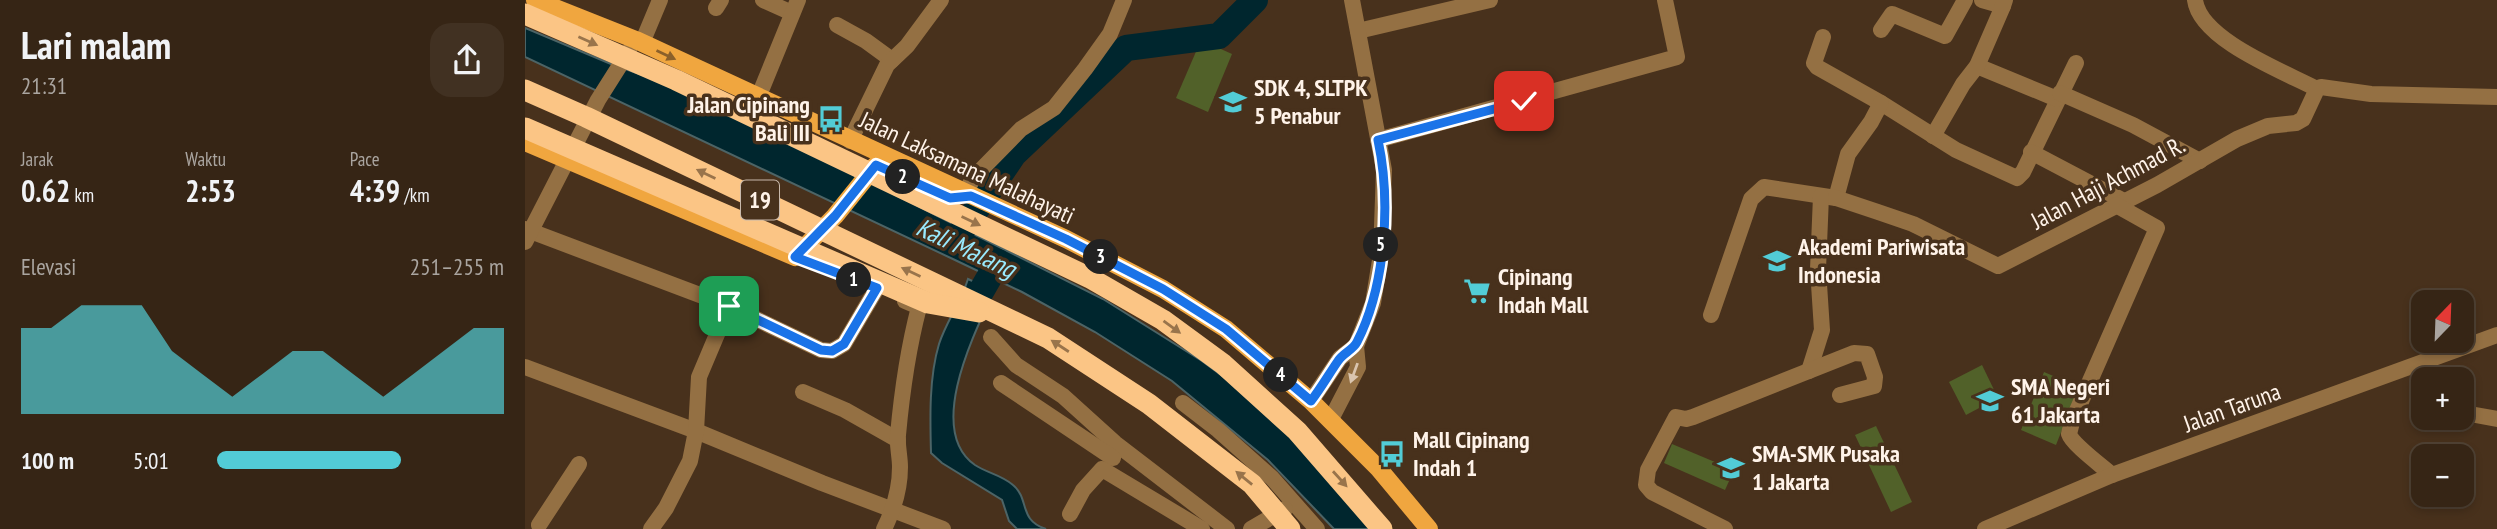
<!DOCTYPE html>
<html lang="id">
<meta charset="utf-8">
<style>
:root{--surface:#362515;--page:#413122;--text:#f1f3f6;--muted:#aaa5a0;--line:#504234;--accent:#52ccd6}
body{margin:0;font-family:"PT Sans Narrow",sans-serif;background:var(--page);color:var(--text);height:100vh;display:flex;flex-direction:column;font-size:26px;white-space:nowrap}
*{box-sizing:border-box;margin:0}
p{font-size:23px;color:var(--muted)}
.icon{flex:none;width:38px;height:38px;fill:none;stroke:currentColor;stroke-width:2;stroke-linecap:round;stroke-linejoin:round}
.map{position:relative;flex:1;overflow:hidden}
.panel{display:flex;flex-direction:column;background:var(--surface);width:525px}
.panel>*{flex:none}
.needle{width:46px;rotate:23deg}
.controls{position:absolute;left:1886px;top:290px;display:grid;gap:14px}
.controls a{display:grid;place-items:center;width:63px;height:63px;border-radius:14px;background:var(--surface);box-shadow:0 4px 10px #0003,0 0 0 2px var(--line);font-size:35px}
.pin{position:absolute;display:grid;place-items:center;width:60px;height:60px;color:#fff;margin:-30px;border-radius:14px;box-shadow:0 4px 10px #0006}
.km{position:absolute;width:35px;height:35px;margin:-18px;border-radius:50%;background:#222;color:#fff;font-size:19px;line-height:35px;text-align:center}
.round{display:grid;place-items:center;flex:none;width:74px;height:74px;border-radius:21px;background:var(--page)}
.head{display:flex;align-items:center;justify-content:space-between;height:119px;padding:0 21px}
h1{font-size:38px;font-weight:800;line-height:52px}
.figures{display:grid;grid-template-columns:repeat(3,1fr);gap:10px;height:119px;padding:7px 21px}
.figures div{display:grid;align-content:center}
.figures b{font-size:30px;font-weight:800}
.figures small{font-size:19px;font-weight:400}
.figures p{font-size:19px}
.chart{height:196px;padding:14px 21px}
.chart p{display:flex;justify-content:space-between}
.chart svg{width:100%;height:126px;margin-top:7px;fill:var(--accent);opacity:.7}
ul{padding:0 21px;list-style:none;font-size:23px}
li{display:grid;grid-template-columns:112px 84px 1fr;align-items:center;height:52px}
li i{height:18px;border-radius:9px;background:var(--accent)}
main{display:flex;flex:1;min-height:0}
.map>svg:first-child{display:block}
.green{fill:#516129}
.water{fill:#00262e;stroke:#4c6466;stroke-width:2}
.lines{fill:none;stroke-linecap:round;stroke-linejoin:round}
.river{stroke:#00262e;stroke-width:26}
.minor{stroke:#947043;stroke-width:16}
.primary{stroke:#f0a63f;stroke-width:18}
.motorway{stroke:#fbc585;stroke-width:21}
.oneway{fill:#99744b}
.oneway2{fill:#8b602a}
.oneway3{fill:#dac5af}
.route-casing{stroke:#fff;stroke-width:14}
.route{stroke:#1a73e8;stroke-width:9}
.labels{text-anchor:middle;stroke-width:7;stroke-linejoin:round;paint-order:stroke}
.shield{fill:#48311c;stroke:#c8b9ac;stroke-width:2}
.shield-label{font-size:23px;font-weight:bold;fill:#fff3e9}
.poi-label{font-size:24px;font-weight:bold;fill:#fff3e9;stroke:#48311c;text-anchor:start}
.street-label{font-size:24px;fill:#fff3e9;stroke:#48311c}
.water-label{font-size:26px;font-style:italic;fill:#99eafe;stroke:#48311c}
</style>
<main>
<section class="panel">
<div class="head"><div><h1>Lari malam</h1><p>21:31</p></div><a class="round"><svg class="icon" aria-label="share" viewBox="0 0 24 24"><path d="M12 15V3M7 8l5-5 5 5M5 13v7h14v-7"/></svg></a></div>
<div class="figures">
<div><p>Jarak</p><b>0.62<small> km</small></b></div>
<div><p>Waktu</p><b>2:53</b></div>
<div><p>Pace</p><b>4:39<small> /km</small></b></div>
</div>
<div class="chart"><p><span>Elevasi</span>251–255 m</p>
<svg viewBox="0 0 160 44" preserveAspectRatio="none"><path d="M0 44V14L10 14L20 6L30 6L40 6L50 22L60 30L70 38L80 30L90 22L100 22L110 30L120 38L130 30L140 22L150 14L160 14V44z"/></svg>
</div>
<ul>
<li><b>100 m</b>5:01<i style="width:64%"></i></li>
</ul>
</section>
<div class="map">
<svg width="1972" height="529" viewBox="0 0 1972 529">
<rect width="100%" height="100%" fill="#48311c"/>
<!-- green -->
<g class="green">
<path d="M676,40L707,54L683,112L651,98Z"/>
<path d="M1457,365L1473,398L1441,415L1424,382Z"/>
<path d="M1519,372L1554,387L1531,445L1496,430Z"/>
<path d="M1351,426L1387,502L1366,512L1330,435Z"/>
<path d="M1147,444L1209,470L1200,490L1139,463Z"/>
</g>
<!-- water -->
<g class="water">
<path d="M0,28L86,64L163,91L578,299L677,361L719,392L802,472L851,529H809L743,460L647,381L570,332L497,292L430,260L0,57Z"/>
<path d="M443,279L469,291C450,332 400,430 450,465C462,473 477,475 488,485C505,499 493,520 521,529H492L484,521L477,500L417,463L406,453C405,418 404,377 414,344C421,322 436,302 443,279Z"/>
</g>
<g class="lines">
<!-- river -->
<g class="river">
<path d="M430,241L489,154L601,48L694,36L730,0"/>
<path d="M442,316L473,262"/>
</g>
<!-- minor -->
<g class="minor">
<path d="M238,0L267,13"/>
<path d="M1457,0L1478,6L1480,0"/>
<path d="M1670,0C1675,40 1760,72 1792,89"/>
<path d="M191,8L196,0"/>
<path d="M312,25L341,41L367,60"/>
<path d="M1356,30L1367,14L1420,36L1440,0"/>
<path d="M833,31L965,0"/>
<path d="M1298,37L1289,63L1292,67L1356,103L1431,150L1492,178L1498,172L1551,63"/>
<path d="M117,43L135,0"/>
<path d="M1452,66L1532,99"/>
<path d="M1535,93L1608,125L1675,161"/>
<path d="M233,98L273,0"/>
<path d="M1408,136L1438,84L1452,66L1478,6"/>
<path d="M853,140L1152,57L1140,0"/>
<path d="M325,141L362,65L382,46L416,0"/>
<path d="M1506,152L1599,201"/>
<path d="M440,193L449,177L496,129L529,108L560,69L585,34L599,0"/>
<path d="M1311,198L1323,154L1346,122L1356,103"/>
<path d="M0,229L204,306L296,350L307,351L319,344L352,288"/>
<path d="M0,242L73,100L104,51"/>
<path d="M1186,315L1226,199L1239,187L1311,198L1353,212L1388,224L1473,266L1632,185L1712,139L1743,126L1771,123L1778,119L1792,89L1796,87L1846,94L1972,97"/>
<path d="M466,337L491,365L538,396L590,443L702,529"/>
<path d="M0,367L171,431L297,483L418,529"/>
<path d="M1284,371L1297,330L1293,269L1296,196"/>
<path d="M476,383L588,458"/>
<path d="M278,392L320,410L373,440"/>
<path d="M786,401L815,358L831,346L848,303L856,254L859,170L827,0"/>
<path d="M658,403L693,430L747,478L792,529"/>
<path d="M1945,414L1972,419"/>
<path d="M805,421L833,367L831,346"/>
<path d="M1587,475C1577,466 1547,444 1544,434L1547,422L1632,228L1591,205"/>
<path d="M545,514L558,490L577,469L677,529"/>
<path d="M14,525L54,464"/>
<path d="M126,529L141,508L165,461L171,431L174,377L204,306"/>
<path d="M359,529C369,509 375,490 375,467C375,456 372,446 373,435C377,391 383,349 394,307L380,301"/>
<path d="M726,529L760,509"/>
<path d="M1200,529L1127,492L1121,485L1123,470L1151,417L1161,419L1168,417L1329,353L1342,354L1350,377L1349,386L1315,395"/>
<path d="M1460,529L1587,475L1972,335"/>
</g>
<!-- primary -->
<g class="primary">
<path d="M10,0L111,40L541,239L638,289L701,329L786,401L854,469L904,529"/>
<path d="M0,142L270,257L310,216L351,165"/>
</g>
<!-- motorway -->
<g class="motorway">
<path d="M0,14L151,80L565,278L638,320L698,364L772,431L857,529"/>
<path d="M0,90L61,117L523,338L624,404L727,484L765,529"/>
<path d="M0,128L403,303L454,312"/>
</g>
</g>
<!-- one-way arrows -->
<defs><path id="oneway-solid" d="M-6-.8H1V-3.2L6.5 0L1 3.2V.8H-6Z" transform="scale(1.75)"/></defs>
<g class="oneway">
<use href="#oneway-solid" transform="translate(63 41) rotate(24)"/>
<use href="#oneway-solid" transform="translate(181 174) rotate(-154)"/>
<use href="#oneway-solid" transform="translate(446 221) rotate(26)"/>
<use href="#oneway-solid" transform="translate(386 272) rotate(-155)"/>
<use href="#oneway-solid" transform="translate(647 327) rotate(36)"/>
<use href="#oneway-solid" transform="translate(535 346) rotate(-147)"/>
<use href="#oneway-solid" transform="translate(719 478) rotate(-141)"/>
<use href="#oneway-solid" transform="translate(815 479) rotate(48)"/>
</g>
<use class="oneway2" href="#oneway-solid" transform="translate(141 55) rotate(25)"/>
<use class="oneway3" href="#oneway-solid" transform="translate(829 373) rotate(110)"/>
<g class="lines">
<defs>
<path id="route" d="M204,306L296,350L307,351L319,344L352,288L270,257L310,216L351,165L425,198L446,196L541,239L638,289L701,329L786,401C796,388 804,374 813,361C818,353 828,350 832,342C861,285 866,201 853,140L999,101"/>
</defs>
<!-- route casing -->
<use href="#route" class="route-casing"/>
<!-- route -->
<use href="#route" class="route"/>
</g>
<!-- icons -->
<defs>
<symbol id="school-bare" viewBox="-9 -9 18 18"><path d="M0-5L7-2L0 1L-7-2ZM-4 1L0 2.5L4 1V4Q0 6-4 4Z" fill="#52ccd6" stroke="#48311c" stroke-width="2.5" paint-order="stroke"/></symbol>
<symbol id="bus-bare" viewBox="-9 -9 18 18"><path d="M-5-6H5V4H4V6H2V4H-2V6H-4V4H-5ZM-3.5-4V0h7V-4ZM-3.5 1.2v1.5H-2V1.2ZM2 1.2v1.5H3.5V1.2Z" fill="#52ccd6" stroke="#48311c" stroke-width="2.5" paint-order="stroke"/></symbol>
<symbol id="university-bare" viewBox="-9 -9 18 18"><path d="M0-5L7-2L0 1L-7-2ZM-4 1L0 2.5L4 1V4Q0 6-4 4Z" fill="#52ccd6" stroke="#48311c" stroke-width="2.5" paint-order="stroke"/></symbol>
<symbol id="supermarket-bare" viewBox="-9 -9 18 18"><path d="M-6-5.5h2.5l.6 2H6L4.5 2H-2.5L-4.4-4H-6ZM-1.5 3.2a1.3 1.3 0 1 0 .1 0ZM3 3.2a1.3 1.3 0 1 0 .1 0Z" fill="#52ccd6" stroke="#48311c" stroke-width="2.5" paint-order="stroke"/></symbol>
</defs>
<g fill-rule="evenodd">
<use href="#school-bare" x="689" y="83" width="38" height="38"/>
<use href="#bus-bare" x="287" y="100" width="38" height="38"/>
<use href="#university-bare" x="1233" y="242" width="38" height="38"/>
<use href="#supermarket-bare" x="933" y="272" width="38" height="38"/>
<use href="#school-bare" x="1446" y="382" width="38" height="38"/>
<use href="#bus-bare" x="848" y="435" width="38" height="38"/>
<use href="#school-bare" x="1187" y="449" width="38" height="38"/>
</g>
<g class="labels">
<!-- shield labels -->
<rect class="shield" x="216" y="180.5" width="38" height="39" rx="5"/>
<g class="shield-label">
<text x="235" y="208">19</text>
</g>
<!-- poi labels -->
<g class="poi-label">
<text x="729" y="96">SDK 4, SLTPK<tspan x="729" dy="28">5 Penabur</tspan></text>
<text x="285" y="113" text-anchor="end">Jalan Cipinang<tspan x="285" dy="28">Bali III</tspan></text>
<text x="1273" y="255">Akademi Pariwisata<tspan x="1273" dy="28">Indonesia</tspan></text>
<text x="973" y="285">Cipinang<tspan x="973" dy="28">Indah Mall</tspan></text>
<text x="1486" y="395">SMA Negeri<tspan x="1486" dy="28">61 Jakarta</tspan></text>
<text x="888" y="448">Mall Cipinang<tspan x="888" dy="28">Indah 1</tspan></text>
<text x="1227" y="462">SMA-SMK Pusaka<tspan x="1227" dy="28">1 Jakarta</tspan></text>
</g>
<!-- street labels -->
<g class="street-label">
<text transform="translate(442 168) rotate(25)" y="8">Jalan Laksamana Malahayati</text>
<text transform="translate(1583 183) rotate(-28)" y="8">Jalan Haji Achmad R.</text>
<text transform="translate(1707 408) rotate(-20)" y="8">Jalan Taruna</text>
</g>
<!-- water labels -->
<g class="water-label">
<text transform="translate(441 248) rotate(25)" y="9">Kali Malang</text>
</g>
</g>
</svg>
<div class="controls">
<a><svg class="needle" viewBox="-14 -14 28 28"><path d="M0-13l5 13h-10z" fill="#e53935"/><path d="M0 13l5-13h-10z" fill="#aaa5a0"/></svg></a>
<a>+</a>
<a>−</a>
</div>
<div class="pin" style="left:204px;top:306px;background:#1e9e55"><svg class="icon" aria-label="arrive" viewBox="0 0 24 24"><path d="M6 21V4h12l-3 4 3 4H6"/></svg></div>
<div class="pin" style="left:999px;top:101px;background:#d93025"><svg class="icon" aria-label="check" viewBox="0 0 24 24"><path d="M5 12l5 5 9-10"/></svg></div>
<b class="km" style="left:329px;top:280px">1</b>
<b class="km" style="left:378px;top:177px">2</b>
<b class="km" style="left:576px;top:257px">3</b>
<b class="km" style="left:756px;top:375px">4</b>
<b class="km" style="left:856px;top:245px">5</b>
</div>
</main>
